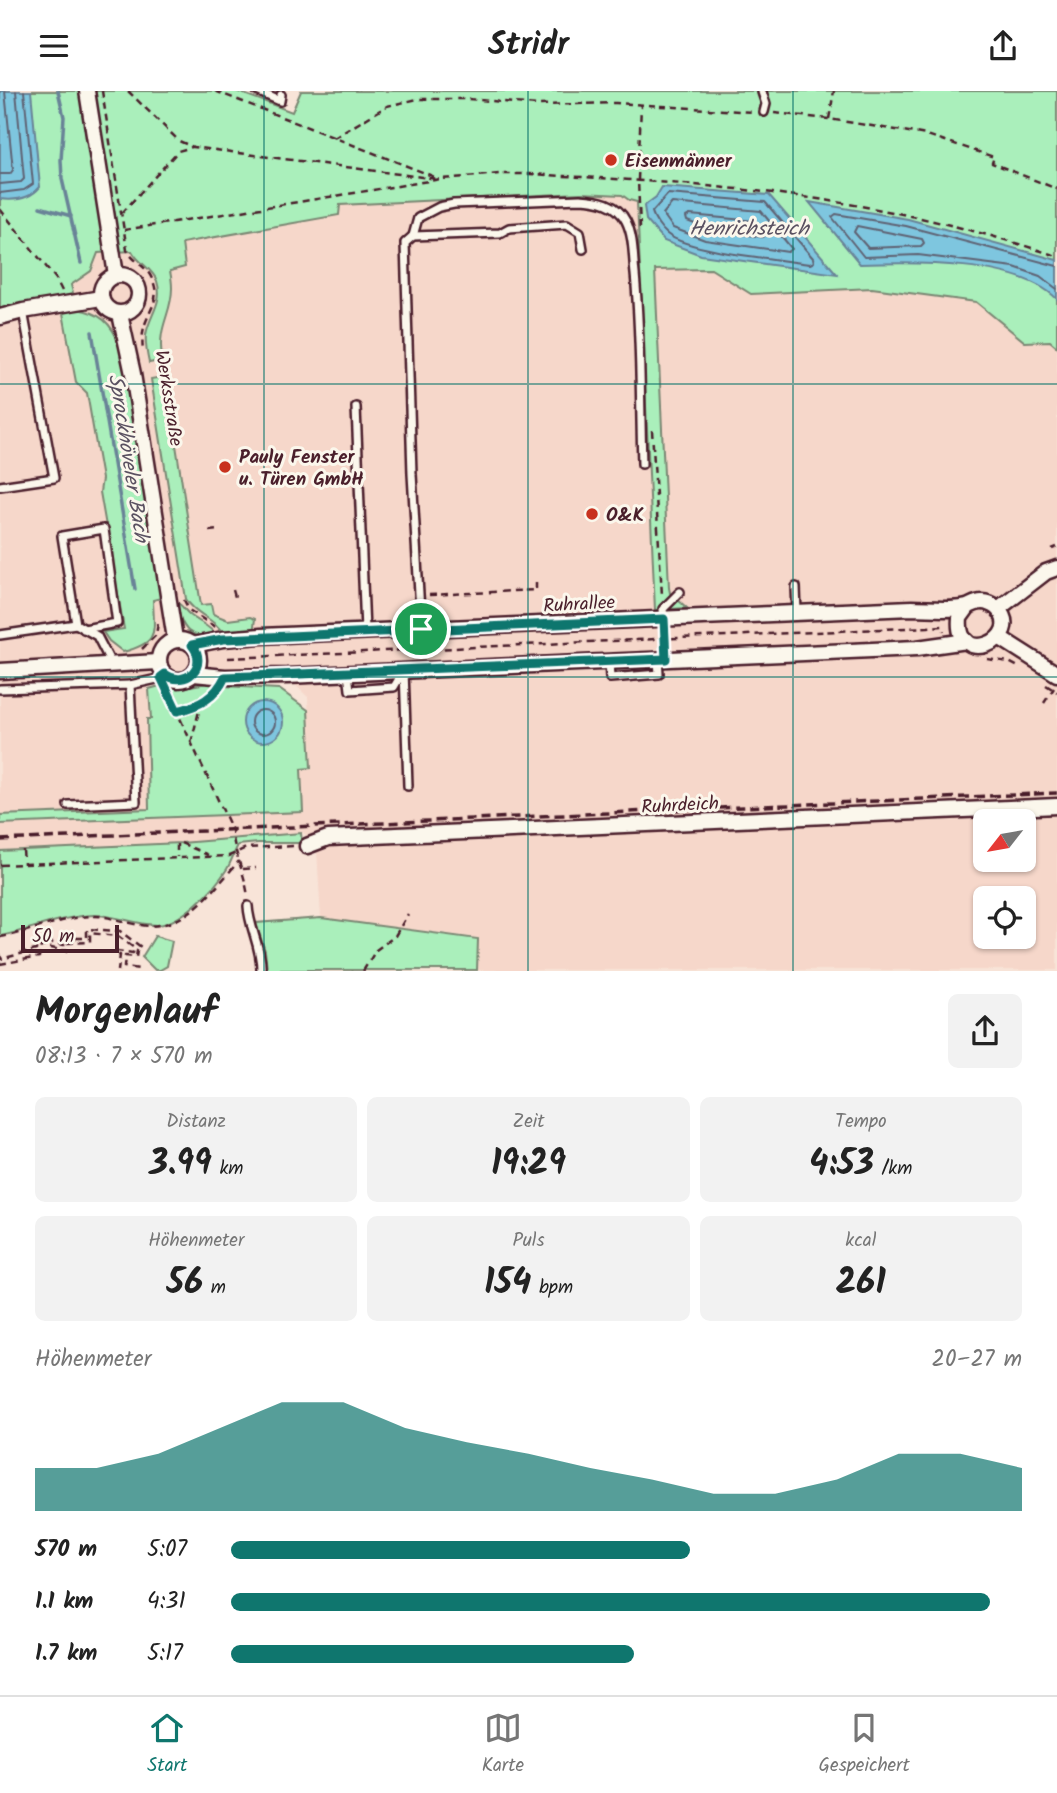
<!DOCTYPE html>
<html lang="de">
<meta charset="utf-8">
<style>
:root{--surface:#fff;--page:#f2f2f2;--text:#222;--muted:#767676;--line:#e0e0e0;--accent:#0f766e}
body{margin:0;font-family:Kalam,sans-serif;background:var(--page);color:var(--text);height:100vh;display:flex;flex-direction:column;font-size:26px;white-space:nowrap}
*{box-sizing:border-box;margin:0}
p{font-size:23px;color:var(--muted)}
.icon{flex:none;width:38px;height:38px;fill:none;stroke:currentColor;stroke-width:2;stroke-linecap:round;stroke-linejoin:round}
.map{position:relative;height:880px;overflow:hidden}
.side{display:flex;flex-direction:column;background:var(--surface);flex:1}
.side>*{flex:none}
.needle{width:46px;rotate:239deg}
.fabs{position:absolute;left:973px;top:718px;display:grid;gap:14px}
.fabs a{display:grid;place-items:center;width:63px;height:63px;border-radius:10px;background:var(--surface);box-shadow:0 2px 5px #0004;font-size:35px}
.scale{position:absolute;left:21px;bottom:18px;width:98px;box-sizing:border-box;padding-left:7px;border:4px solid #4a1f2b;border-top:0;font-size:19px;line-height:24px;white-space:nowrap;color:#4a1f2b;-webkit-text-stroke:5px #fbf7ec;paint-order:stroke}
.pin{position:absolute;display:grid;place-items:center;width:60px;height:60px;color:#fff;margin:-30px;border:4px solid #fff;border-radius:50%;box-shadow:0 2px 7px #0007}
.round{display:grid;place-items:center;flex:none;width:74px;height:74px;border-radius:10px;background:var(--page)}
.headline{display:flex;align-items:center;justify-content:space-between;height:119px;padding:0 35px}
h1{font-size:38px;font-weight:700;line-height:52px}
.metrics{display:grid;grid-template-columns:repeat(3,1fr);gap:10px;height:119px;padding:7px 35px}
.metrics div{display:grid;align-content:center;border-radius:10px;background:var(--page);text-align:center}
.metrics b{font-size:35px;font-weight:700}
.metrics small{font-size:19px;font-weight:400}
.metrics p{font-size:19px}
.chart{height:196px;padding:14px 35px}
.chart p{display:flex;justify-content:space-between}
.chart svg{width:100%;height:126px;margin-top:7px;fill:var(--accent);opacity:.7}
ul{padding:0 35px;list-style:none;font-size:23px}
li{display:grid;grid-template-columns:112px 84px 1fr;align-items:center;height:52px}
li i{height:18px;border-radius:9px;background:var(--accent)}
header{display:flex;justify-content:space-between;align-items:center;height:91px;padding:0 35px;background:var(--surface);font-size:32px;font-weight:700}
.tab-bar{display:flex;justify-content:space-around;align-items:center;height:98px;border-top:2px solid var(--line);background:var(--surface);font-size:19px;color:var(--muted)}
.tab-bar a{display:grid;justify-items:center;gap:4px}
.tab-bar .on{color:var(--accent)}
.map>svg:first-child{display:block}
.built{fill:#f6d7ca;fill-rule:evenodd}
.green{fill:#aaefbb;stroke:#7a8773;stroke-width:2}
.water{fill:#7ec6df;stroke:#698397;stroke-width:2}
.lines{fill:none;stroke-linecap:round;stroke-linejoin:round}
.shore{stroke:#5f6273;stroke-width:2}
.stream{stroke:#698397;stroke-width:3.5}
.lane-casing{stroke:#4a1f2b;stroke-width:12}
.street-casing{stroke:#4a1f2b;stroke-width:19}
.path{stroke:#4a1f2b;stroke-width:2.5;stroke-dasharray:7 5;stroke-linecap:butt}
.lane{stroke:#fbf7ec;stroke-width:7}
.street{stroke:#fbf7ec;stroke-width:14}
.rail{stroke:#4a1f2b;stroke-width:3.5;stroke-dasharray:10 5;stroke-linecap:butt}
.route-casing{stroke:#fff;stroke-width:14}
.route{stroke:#0f766e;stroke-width:9}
.grid{fill:none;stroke:#0f766e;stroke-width:2;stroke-opacity:0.55}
.poi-dot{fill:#c8321e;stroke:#fbf7ec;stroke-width:2.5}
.labels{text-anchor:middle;stroke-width:6;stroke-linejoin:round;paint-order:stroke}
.poi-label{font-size:19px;font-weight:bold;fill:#4a1f2b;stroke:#fbf7ec;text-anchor:start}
.street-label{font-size:19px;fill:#4a1f2b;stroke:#fbf7ec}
.water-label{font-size:21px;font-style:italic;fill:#5a5161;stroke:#fbf7ec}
</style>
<header><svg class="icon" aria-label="menu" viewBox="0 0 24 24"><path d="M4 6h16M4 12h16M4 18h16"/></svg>Stridr<svg class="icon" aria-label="share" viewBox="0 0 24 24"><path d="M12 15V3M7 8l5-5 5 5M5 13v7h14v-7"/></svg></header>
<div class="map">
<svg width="1057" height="880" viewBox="0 0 1057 880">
<rect width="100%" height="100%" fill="#f8e4d8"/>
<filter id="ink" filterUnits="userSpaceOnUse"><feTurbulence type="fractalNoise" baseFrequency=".0143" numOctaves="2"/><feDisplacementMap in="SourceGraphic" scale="14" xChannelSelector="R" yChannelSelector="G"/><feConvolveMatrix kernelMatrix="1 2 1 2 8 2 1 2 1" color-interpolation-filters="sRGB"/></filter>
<g filter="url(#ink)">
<!-- built -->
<path class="built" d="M581,102L622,104L629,109L637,111L655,519L686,516L670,502L669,497L654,179L711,178L751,203L872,197L976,211L1025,251L1050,250L1057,256V879H477L478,847L321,827L317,759L304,742L181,752L0,760V219L60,206L94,161L340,123L339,114ZM293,592L308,606L310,677L301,678L183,622L194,620L208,613L224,595ZM985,730H1024V768H985ZM985,807H1024V845H985Z"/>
<!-- green -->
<g class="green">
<path d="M0,0H236L292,21L301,0H1057V256L1050,250L1025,251L976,211L872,197L751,203L711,178L655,179L669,497L670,502L687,517L655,519L637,111L629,109L622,104L581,102L340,114L339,124L182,152L185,176L170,180C171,185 172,191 172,197C172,223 157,235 162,266L159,270L149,272C147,263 145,253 146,244C149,224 164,212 157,190C152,177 138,172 132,160L98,162L91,180L71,194L77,218C100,222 111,231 120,254L161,507L153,509C154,542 160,551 123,561L109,550L103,541L124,538L100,401L102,388L87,302L76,291L60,206L0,219Z"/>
<path d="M162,286L166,290L201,514L211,513L213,523L228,529L250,526L255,528L253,542L224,544C215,527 195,524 186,508L151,288Z"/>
<path d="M178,512C183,515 185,520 190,524C200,532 210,535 217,545C187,547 185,541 175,513Z"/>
<path d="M219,590C209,605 197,614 179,615L170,596L179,597Z"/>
<path d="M160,595L174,623C196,621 212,614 224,595L279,598L308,619L311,677L301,678L303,721L0,733V724L149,718L147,628H151L149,598Z"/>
<path d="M301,742L302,752H258L238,754C234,762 231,771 227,778C215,797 181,833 157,834C136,834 116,824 94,824C63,825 31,839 0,845V760L181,752Z"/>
<path d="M321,827L478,848L477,879H267L265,860L256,832Z"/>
<path d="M155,845L172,850L167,875L160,879H155L142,866Z"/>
</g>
<!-- water -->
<g class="water">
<path d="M0,0H31L40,96C30,108 15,110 0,108Z"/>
<path d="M662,96L769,104L837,183L701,164L664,150L646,129L644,115L656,106Z"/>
<path d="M809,111L908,128L1057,169V208C1019,169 912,171 860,173Z"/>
<circle cx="263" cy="631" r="20"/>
</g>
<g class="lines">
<!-- shore -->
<g class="shore">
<path d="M0,83H10L13,79L5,0"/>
<path d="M0,93L21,91L24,88L16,0"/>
<path d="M0,102L24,99L33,93L24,0"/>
<path d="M668,103L765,111L813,167L814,171L810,173C779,168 689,161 667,143C661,138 654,128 652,121Z"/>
<path d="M672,112L761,120L792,158L788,161L705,149L673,137L663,123Z"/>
<path d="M690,124L755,130L766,144L763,146L708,138L687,130L686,126Z"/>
<path d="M857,135L922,148L924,152L921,155L868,157L854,141Z"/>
<path d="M1057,175L906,135L836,123L832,126L864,166L918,164L1014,176L1040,185L1057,198"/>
<circle cx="263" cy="631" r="12"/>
</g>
<!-- stream -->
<g class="stream">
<path d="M58,0L64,26L61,69L62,88L81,172"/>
<path d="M40,116L71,125"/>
<path d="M92,241L135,498"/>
</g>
<defs>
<g id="lane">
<path d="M257,0L280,10L281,4"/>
<path d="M762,1L766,13L764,21"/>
<path d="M413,145L418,127L439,116L454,113L580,108C598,109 617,112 626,130C634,146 633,166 635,183C641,246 640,310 642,373"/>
<path d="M356,316L365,540"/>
<path d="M0,395L54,387L23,220"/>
<path d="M796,496L797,522"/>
<path d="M664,528L663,518L680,501"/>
<path d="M76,533L62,445L104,438L117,532L84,538"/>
<path d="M421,537L412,383L405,152L413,145L500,142L509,137L567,133L580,141L583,158"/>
<path d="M0,544L76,533L97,545L112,574"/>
<path d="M609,571L610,587L659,583L658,568"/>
<path d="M404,579L408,695"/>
<path d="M348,582L350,599L394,596L404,579"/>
<path d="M130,594L157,588L165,583"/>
<path d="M0,598L130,594L136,711L68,714"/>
<path d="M248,815C249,837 262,857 261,880"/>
</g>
<g id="street">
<path d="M87,0L116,184"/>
<circle cx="120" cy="203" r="19"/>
<path d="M120,223L133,283L175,548"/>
<path d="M0,226L23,220L101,207"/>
<path d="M998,518L1046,481L1057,477"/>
<path d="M999,546L1057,583"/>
<circle cx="179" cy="569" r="20"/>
<path d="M193,554L223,548L261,545L912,517C929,517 950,520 967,516C972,514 976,511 982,511C987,511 993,514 997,517C1027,548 955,579 960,527L968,516"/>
<path d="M0,580L158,571"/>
<path d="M194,583L225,586L287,585L917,557L967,550"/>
<path d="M307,755L328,747L1057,715"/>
</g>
</defs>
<!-- lane casing -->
<use href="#lane" class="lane-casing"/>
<!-- street casing -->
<use href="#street" class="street-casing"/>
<!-- path -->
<g class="path">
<path d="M102,0L127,159C133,170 144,174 150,184C162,205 152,214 145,233C142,242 142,251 143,261"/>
<path d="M128,0L179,50L193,56L437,88"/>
<path d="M215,0L435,86"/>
<path d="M774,22L829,28L927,44L994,66L992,72L1057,98"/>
<path d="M829,28L834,0"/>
<path d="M334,47L387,15L418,8H468L538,14L616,12L753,21"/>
<path d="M0,118L56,188L63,202"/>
<path d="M122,122L178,60L192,56"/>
<path d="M640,137L638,89L641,14"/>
<path d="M124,139L441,88L500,83H530C653,90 776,97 897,122C951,133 1005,148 1057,165"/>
<path d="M652,339L662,504"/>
<path d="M209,440L220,439"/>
<path d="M1052,458L1057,456"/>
<path d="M233,499L235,506"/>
<path d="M429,504L536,499V487"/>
<path d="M184,509L189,519L215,536"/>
<path d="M142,558L156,544L158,532"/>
<path d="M228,567L928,536L943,535L944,540"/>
<path d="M987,568L1009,571L1020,577"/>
<path d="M1046,594L1057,601"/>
<path d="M165,595L232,739C234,763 245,782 248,806"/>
<path d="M1044,612L1054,597"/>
<path d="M177,620L201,612L219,597"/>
<path d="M191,652L201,612"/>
<path d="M181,752L208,764"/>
<path d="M177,753V766"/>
<path d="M23,759L24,773"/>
<path d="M0,774L229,765L246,757L296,755"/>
<path d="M243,778L256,777"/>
<path d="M0,846C31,841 63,826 94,825C110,825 125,832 141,834C185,841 213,799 239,770"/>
<path d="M0,863L1,868L36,859L38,849L64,854L65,847H87V838L120,840L141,856L137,860L136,866L125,865L124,876L140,878V880"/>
<path d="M0,873L39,866L41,855L66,860L67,852L90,851V842L118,845L134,857L133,862L117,860L116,864H120L118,880"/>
<path d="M363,880L376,859L395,845L408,823"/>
</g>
<!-- lane -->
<use href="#lane" class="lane"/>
<!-- street -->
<use href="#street" class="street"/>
<!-- rail -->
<path class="rail" d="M0,749L1057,702"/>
</g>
</g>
<g class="lines" filter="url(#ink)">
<defs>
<path id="route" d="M664,528L666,568L225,586C215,607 199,615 177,620L161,586L165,583C186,598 209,574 192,554L223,548Z"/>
</defs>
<!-- route casing -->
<use href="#route" class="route-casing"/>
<!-- route -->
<use href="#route" class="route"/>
</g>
<!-- grid -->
<path class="grid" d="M264,0V880M528,0V880M793,0V880M0,293H1057M0,586H1057"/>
<!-- markers -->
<g class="poi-dot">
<circle cx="611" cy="69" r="7"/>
<circle cx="225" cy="376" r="7"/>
<circle cx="592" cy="423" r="7"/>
</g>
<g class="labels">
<!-- poi labels -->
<g class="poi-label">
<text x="625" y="76">Eisenmänner</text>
<text x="239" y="372">Pauly Fenster<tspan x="239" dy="22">u. Türen GmbH</tspan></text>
<text x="606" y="430">O&amp;K</text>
</g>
<!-- street labels -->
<g class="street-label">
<text transform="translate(170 307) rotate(81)" y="7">Werksstraße</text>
<text transform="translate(579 512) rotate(-3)" y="7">Ruhrallee</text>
<text transform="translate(680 713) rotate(-3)" y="7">Ruhrdeich</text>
</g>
<!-- water labels -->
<g class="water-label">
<text x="749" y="144">Henrichsteich</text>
<text transform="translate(129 367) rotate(81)" y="7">Sprockhöveler Bach</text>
</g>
</g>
</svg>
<div class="fabs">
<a><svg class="needle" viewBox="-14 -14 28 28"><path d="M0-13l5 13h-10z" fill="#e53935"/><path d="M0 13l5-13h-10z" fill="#767676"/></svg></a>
<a><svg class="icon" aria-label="locate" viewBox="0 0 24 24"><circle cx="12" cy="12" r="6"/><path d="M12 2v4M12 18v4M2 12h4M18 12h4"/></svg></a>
</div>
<div class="scale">50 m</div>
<div class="pin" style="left:421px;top:538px;background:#1e9e55"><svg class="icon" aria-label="arrive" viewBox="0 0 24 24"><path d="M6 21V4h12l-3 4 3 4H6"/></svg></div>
</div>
<section class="side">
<div class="headline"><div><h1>Morgenlauf</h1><p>08:13 · 7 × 570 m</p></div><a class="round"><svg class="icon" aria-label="share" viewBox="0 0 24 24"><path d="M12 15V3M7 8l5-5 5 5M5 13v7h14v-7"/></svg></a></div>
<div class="metrics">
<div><p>Distanz</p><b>3.99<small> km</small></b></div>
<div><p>Zeit</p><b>19:29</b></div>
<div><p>Tempo</p><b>4:53<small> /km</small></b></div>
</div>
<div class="metrics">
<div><p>Höhenmeter</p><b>56<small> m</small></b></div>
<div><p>Puls</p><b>154<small> bpm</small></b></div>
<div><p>kcal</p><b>261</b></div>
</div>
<div class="chart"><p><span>Höhenmeter</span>20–27 m</p>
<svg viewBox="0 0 160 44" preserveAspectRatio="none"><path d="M0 44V29L10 29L20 24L30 15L40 6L50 6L60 15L70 20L80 24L90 29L100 33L110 38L120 38L130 33L140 24L150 24L160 29V44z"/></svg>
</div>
<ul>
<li><b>570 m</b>5:07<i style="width:58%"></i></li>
<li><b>1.1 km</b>4:31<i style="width:96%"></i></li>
<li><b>1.7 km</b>5:17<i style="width:51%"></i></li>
</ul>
</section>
<nav class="tab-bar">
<a class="on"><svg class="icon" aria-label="home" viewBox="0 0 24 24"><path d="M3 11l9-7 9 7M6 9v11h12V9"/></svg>Start</a>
<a><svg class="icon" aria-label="map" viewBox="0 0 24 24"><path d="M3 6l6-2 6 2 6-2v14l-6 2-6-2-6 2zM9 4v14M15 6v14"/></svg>Karte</a>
<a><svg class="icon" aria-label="saved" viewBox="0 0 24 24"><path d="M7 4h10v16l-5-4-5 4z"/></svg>Gespeichert</a>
</nav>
